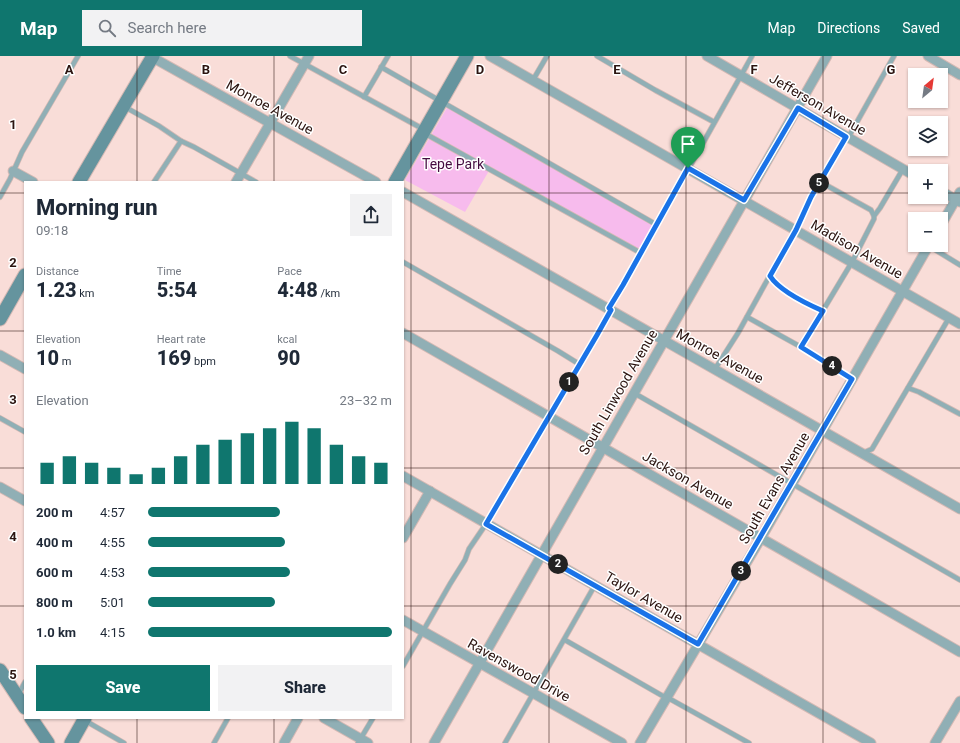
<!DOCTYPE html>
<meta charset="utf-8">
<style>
:root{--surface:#fff;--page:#f2f2f3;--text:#1f2937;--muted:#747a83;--accent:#0f766e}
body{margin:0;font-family:Roboto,sans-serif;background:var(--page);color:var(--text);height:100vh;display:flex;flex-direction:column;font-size:15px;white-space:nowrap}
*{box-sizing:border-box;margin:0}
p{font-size:13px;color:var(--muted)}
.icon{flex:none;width:22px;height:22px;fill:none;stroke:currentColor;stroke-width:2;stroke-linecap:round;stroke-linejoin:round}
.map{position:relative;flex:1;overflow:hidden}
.details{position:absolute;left:24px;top:125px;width:380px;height:538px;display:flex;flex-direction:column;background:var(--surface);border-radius:0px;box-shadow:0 1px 3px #0004}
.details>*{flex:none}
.needle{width:26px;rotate:29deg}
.controls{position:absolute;left:908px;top:12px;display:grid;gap:8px}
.controls a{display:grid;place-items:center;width:40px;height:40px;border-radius:0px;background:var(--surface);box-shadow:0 1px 3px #0004;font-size:20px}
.pin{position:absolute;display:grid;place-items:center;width:34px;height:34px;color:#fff;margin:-41px -17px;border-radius:50% 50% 50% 0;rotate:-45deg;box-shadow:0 0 4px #0007}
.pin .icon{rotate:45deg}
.km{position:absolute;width:20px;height:20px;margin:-10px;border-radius:50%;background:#222;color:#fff;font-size:11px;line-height:20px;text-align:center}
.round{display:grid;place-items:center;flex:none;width:42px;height:42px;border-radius:0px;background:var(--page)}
.overview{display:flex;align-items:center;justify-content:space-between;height:68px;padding:0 12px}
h1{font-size:22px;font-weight:800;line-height:30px}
.figures{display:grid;grid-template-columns:repeat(3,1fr);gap:6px;height:68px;padding:4px 12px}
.figures div{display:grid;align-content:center}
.figures b{font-size:20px;font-weight:800}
.figures small{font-size:11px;font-weight:400}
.figures p{font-size:11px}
.chart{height:112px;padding:8px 12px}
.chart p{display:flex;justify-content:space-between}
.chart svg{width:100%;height:72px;margin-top:4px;stroke:var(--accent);stroke-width:6}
.action{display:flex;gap:8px;margin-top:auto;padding:8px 12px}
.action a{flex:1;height:46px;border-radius:0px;background:var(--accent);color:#fff;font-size:16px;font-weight:800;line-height:46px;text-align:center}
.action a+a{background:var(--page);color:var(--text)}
ul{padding:0 12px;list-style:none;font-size:13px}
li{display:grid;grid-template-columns:64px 48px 1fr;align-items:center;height:30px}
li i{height:10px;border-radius:5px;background:var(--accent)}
header{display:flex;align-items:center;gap:24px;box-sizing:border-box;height:56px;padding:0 20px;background:var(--accent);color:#fff}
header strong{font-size:19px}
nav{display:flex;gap:22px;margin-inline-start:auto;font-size:14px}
.search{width:280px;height:36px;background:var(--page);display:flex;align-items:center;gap:10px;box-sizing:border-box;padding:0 14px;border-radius:0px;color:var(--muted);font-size:15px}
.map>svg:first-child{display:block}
.green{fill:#f7bbed}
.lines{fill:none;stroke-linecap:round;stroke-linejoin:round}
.lane-casing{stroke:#d4b9b4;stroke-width:6}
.street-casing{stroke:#d4b9b4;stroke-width:11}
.secondary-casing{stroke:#d4b9b4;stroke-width:15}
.lane{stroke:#90afb5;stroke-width:4.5}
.street{stroke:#90afb5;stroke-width:9}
.secondary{stroke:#65949e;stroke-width:13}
.route-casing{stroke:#fff;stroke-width:8}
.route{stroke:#1a73e8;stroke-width:5}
.grid{fill:none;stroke:#2b1410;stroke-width:1;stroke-opacity:0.55}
.labels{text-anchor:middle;stroke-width:3;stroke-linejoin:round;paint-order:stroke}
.street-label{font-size:14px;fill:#2b1410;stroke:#fff}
.park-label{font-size:14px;fill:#450c40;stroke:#fff}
.grid-label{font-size:13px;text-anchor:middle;font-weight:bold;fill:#2b1410;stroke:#fff;stroke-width:3;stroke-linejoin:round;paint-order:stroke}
</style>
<header>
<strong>Map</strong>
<div class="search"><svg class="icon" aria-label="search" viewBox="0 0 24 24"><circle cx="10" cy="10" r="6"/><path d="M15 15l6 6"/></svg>Search here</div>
<nav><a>Map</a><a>Directions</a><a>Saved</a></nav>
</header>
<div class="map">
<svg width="960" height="687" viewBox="0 0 960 687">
<rect width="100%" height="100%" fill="#f9ddd8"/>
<!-- green -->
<path class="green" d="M448,50L655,167L638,196L490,113L465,156L405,124Z"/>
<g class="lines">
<defs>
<g id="lane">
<path d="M290,0L423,73"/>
<path d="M597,0L655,34L714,66"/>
<path d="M381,11L657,169"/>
<path d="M533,24L547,0"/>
<path d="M364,41L388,0"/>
<path d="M125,51L159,70L181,85L194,91L256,126"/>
<path d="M424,77L641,197"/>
<path d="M848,82L894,0"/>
<path d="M154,126L181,85"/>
<path d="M0,141L10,123L22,96L78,0"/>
<path d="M874,160L880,152L903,113"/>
<path d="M929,190L960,209"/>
<path d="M403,206L558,295L579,308"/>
<path d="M770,220C778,234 808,248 823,255"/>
<path d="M609,252L623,229L752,0"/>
<path d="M747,261L801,291L852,323"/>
<path d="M801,291L852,206L874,163V160L871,154L824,128H819"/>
<path d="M715,313L738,277L795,174L811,141L846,81"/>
<path d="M908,332L919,336L960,358"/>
<path d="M634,337L960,524"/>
<path d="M0,362L25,376"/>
<path d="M863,397L872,393L949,262"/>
<path d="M565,584L661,639L670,643L749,687"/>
<path d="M403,610L450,528L465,504L469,493L486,468L611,254"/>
<path d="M18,639L25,626"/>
<path d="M84,664L124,687"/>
<path d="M214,687L228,662"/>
<path d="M358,687L373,662"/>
<path d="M505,687L595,529"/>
</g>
<g id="street">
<path d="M150,0L376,126"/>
<path d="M490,0L960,268"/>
<path d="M707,0L915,120"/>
<path d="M928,0L960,19"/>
<path d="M13,115L33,126"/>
<path d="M236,126L309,0"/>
<path d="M941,135L960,146"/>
<path d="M403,136L960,453"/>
<path d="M941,169L960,136"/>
<path d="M403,277L960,596"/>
<path d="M0,299L25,313"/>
<path d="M403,420L871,687"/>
<path d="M0,431L25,445"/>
<path d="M403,482L430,435"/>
<path d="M403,564L622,687"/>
<path d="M324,662L368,687"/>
<path d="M284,687L298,662"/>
<path d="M434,687L827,0"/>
<path d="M640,687L761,482L929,189"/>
<path d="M935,687L960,645"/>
</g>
<g id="secondary">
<path d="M79,126L153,0"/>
<path d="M395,126L467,0"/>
<path d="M0,263L25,219"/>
<path d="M0,614L25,652"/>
<path d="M31,662L48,687"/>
<path d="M71,687L85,662"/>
</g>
</defs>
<!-- lane casing -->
<use href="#lane" class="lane-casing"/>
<!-- street casing -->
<use href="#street" class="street-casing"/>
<!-- secondary casing -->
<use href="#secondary" class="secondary-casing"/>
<!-- lane -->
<use href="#lane" class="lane"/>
<!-- street -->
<use href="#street" class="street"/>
<!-- secondary -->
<use href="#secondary" class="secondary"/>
</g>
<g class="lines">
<defs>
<path id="route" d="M798,52L846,81L811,141L796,174L770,220C779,234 807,248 823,255L801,291L852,323L698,588L486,468L597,279L611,254L609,252L623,229L688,112L744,144Z"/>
</defs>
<!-- route casing -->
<use href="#route" class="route-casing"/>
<!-- route -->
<use href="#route" class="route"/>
</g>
<!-- grid -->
<path class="grid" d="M137,0V126M274,0V126M411,0V687M549,0V687M686,0V687M823,0V687M0,137H25M403,137H915M941,137H960M0,275H25M403,275H960M0,412H25M403,412H960M0,550H25M403,550H960M137,662V687M274,662V687"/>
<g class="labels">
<!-- street labels -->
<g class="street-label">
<text transform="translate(818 48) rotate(30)" y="5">Jefferson Avenue</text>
<text transform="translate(270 51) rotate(29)" y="5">Monroe Avenue</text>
<text transform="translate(857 193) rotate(30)" y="5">Madison Avenue</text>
<text transform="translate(720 300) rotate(29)" y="5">Monroe Avenue</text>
<text transform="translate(618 336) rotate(-60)" y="5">South Linwood Avenue</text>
<text transform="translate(688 424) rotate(30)" y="5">Jackson Avenue</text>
<text transform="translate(774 432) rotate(-60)" y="5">South Evans Avenue</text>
<text transform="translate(644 541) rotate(30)" y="5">Taylor Avenue</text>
<text transform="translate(519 614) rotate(29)" y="5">Ravenswood Drive</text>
</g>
<!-- park labels -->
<g class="park-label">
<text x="453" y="113">Tepe Park</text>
</g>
</g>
<g class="grid-label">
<text x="69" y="18">A</text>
<text x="206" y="18">B</text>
<text x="343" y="18">C</text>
<text x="480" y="18">D</text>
<text x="617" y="18">E</text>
<text x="754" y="18">F</text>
<text x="891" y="18">G</text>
<text x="13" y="73">1</text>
<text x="13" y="211">2</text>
<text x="13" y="348">3</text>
<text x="13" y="485">4</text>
<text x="13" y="623">5</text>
</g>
</svg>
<div class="controls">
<a><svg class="needle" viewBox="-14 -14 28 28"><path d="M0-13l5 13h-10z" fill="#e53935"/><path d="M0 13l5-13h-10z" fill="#747a83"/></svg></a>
<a><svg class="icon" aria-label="layers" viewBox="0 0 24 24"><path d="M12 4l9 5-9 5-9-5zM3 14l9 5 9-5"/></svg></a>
<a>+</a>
<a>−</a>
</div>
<div class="pin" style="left:688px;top:112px;background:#1e9e55"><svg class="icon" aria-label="arrive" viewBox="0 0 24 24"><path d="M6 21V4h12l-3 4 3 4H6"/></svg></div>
<b class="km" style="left:569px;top:326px">1</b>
<b class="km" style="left:558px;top:508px">2</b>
<b class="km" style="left:741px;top:515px">3</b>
<b class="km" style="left:832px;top:310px">4</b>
<b class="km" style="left:819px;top:127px">5</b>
<section class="details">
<div class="overview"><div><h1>Morning run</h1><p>09:18</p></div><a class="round"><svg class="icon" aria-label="share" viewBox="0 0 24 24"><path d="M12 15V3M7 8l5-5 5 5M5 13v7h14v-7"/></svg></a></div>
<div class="figures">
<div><p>Distance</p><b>1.23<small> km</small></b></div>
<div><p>Time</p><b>5:54</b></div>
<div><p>Pace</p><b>4:48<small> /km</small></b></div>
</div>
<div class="figures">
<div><p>Elevation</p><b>10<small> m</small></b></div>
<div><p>Heart rate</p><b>169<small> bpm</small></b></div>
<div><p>kcal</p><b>90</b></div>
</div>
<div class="chart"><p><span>Elevation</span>23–32 m</p>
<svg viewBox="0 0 160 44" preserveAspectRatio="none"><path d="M5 44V31M15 44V27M25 44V31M35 44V34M45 44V38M55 44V34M65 44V27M75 44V20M85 44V17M95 44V13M105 44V10M115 44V6M125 44V10M135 44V20M145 44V27M155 44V31"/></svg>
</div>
<ul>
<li><b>200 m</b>4:57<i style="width:54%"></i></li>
<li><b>400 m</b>4:55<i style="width:56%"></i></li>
<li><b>600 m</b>4:53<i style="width:58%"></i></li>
<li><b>800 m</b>5:01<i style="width:52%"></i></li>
<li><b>1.0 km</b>4:15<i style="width:100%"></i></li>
</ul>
<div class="action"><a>Save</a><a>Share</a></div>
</section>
</div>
